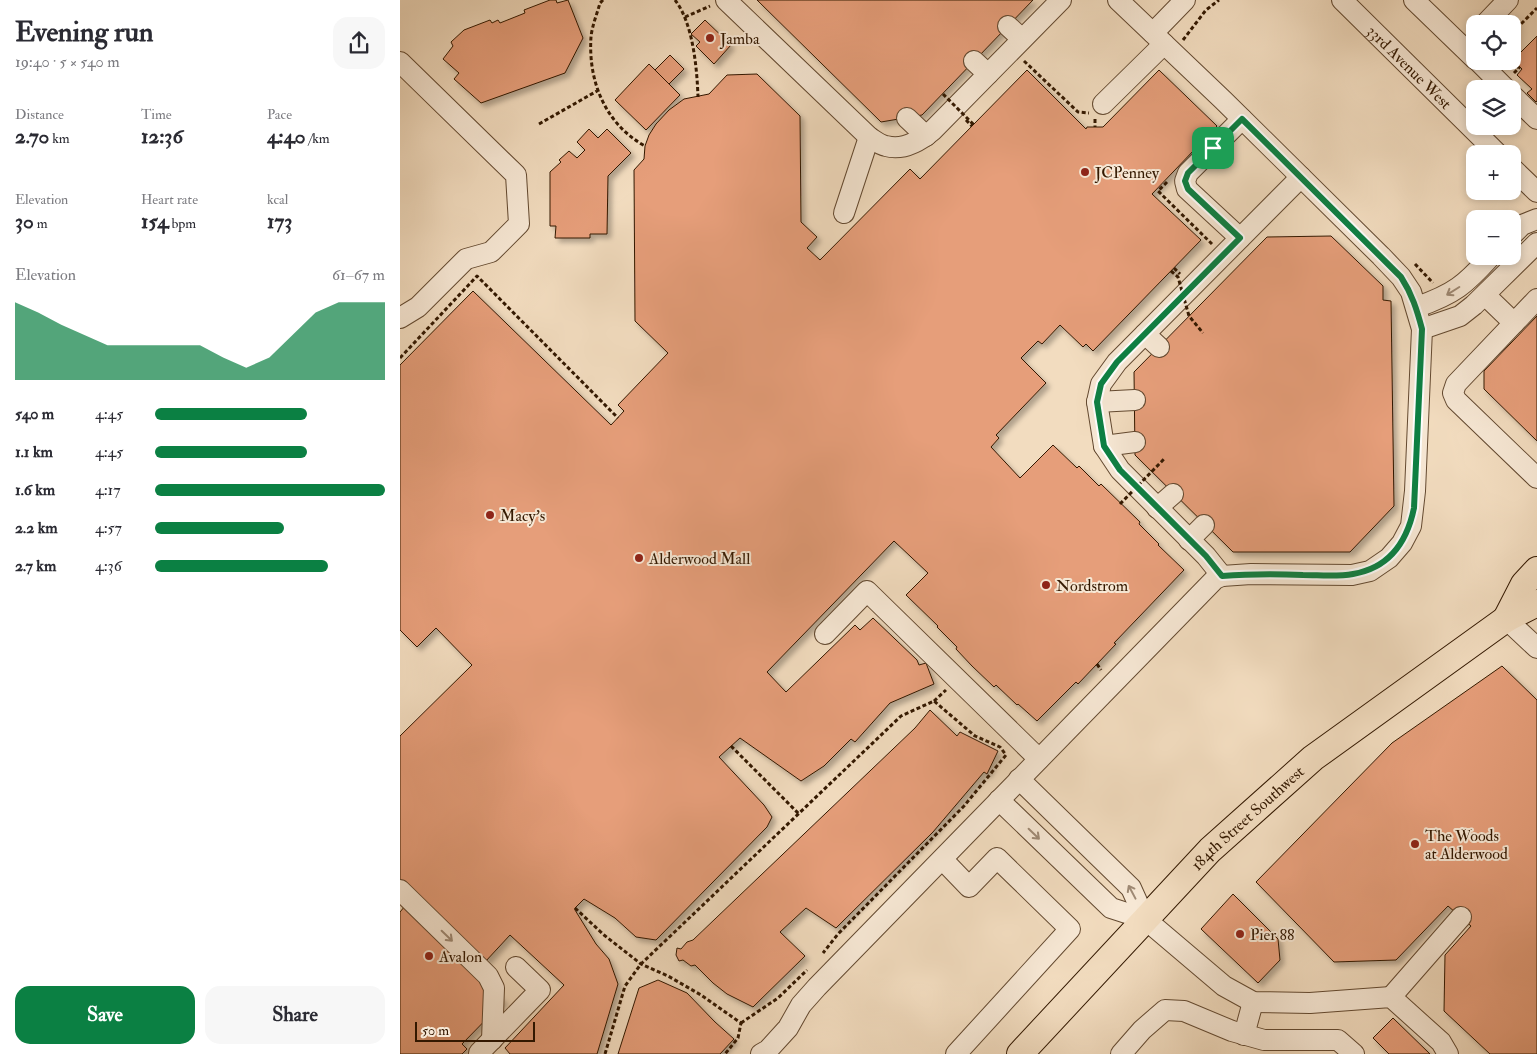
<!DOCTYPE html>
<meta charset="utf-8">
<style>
:root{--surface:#fff;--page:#f7f7f7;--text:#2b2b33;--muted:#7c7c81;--accent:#0b8043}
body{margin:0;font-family:"IM FELL Double Pica",serif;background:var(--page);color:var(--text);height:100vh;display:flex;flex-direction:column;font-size:19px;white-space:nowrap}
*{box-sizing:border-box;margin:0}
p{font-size:16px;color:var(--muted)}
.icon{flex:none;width:28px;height:28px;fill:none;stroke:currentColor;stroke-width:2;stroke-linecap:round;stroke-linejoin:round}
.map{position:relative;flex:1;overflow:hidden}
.drawer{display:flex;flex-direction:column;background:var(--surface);width:400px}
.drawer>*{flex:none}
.fabs{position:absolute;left:1066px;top:15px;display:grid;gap:10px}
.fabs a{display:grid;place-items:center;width:55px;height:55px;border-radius:10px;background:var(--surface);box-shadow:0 2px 8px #0003;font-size:25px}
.scale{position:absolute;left:15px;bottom:12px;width:120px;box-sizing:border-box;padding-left:5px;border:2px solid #331800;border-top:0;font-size:14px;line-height:18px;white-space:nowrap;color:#331800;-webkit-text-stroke:4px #f7e8d5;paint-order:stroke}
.pin{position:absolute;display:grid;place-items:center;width:42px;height:42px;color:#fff;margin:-21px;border-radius:10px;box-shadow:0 2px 8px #0006}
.round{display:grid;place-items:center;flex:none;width:52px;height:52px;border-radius:15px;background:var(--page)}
.overview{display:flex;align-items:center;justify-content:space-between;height:85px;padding:0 15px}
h1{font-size:28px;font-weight:800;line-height:38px}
.metrics{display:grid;grid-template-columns:repeat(3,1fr);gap:8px;height:85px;padding:5px 15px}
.metrics div{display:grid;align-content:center}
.metrics b{font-size:21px;font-weight:800}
.metrics small{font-size:14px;font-weight:400}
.metrics p{font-size:14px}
.chart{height:140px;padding:10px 15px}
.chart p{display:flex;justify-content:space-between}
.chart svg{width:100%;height:90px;margin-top:5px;fill:var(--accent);opacity:.7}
.action{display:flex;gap:10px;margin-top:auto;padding:10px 15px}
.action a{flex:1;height:58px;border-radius:15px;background:var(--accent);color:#fff;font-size:20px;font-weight:800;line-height:58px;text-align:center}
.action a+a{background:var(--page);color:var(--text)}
ul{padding:0 15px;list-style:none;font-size:16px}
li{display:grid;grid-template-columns:80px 60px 1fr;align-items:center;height:38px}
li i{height:12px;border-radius:6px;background:var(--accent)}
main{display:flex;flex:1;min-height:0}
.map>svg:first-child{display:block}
.building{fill:#e69e7a;stroke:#331800;filter:url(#shadow)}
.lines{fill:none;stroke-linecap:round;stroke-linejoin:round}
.minor-casing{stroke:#634930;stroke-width:22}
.major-casing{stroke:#331800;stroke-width:28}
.path{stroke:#331800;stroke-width:3;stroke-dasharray:4 2.5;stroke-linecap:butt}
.minor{stroke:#f7e8d5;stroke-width:20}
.major{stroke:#f2dcbf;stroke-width:26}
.path-bridge{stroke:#331800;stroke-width:3;stroke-dasharray:4 2.5;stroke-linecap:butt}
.oneway{stroke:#9f8a75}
.route-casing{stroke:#fff;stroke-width:10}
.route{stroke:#0b8043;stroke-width:6}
.poi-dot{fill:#8f2418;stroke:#f7e8d5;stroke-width:2}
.labels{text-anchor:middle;stroke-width:4;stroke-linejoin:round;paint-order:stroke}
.poi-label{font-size:16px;fill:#331800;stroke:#f7e8d5;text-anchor:start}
.street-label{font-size:16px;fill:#331800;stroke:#f7e8d5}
</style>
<main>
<section class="drawer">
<div class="overview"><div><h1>Evening run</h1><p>19:40 · 5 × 540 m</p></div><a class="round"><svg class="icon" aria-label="share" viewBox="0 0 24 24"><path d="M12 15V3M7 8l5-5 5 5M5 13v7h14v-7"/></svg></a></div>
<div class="metrics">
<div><p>Distance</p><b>2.70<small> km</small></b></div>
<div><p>Time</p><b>12:36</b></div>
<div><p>Pace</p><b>4:40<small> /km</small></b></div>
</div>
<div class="metrics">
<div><p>Elevation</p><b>30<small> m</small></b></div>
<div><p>Heart rate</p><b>154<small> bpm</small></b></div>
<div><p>kcal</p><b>173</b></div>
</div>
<div class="chart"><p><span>Elevation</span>61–67 m</p>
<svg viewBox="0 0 160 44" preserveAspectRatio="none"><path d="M0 44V6L10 11L20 17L30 22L40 27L50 27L60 27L70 27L80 27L90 33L100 38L110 33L120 22L130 11L140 6L150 6L160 6V44z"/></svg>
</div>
<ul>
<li><b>540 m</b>4:45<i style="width:66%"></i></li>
<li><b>1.1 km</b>4:45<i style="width:66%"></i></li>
<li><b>1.6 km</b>4:17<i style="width:100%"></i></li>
<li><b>2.2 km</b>4:57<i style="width:56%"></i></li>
<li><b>2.7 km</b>4:36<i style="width:75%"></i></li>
</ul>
<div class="action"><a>Save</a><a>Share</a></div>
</section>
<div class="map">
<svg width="1137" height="1054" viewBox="0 0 1137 1054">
<defs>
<filter id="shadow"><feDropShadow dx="4" dy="4" stdDeviation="2.5" flood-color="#0004"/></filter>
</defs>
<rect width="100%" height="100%" fill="#f2dcbf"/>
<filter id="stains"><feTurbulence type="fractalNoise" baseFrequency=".004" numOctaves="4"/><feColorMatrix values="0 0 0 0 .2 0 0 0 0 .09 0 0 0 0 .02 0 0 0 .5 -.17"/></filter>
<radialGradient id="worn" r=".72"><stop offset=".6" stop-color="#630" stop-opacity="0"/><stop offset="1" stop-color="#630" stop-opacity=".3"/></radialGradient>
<!-- building -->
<g class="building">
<path d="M150,0H156L157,3L168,0L183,38L165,73L81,103L54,79L59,73L43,59L53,46L51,42L64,30L90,20L92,23L98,20L100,23L125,13L124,10Z"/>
<path d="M357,0H633L522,115L481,122Z"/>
<path d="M305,20L331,45L314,64L296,46L300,42L291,34Z"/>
<path d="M1137,36V101L1136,102L1127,93L1132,89L1117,75L1122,69L1113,60Z"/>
<path d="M270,55L284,69L269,84L255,70Z"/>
<path d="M249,64L280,95L246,130L215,100Z"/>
<path d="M627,70L686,129L687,127H703L759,70L817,126L752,194L801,240L693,351L686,344L683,347L660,325L642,344L638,341L621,358L646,383L596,435L599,438L591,447L620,478L653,445L677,468L679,466L699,486L701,484L740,522L739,524L759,544L758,545L784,570L714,643L716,644L678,684L676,682L637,721L618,704L617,705L596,685L594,687L572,666L556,649L557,647L537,627L538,626L506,595L528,573L494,541L367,672L386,692L455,625L460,630L473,618L517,660L519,665L526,663L534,684L490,703L455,742L451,739L424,766L401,781L340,738L319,757L364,805L372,817L367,827L256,940L236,937L215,918L184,899L175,908V910L196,944L209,959L218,984L197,1054H110L105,1048L164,985L110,935L85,962L0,879V736L72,665L36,628L17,647L0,630V365L73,291L211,425L224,411L218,405L268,353L235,321L234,170L244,159L245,146L249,135L256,124L269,110L284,99L309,94L327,75L357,74L400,116L401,222L417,237L407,248L420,260L510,169L520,179Z"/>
<path d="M189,129L198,138L207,129L231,153L208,176L207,234H190V238H155L156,226H150V172L161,162L159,160L169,151L177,158L185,150L177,142Z"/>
<path d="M931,236L983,286V300L991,301L994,506L950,552H833L735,455L734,372L867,237Z"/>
<path d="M1137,316V441L1084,389V371Z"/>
<path d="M1102,666L1137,700V1054H1090L1044,1011L1045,955L1071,926L1048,906L996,960L934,962L856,882L992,743Z"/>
<path d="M530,710L557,736L560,732L598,751L587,774L584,772L533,832L436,928L406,908L380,932L405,956L353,1007L327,994L313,983L295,965L291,966L283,960L279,961L276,955L277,948L281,949L287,942L293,940L515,728Z"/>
<path d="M833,894L878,939L880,960L858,983L801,929Z"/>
<path d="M5,906L104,1001L62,1044L67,1049L62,1054H0V912Z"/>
<path d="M258,980L287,993L315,1022L334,1039L320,1054H218L239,988Z"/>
<path d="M993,1018L1030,1054H989L973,1038Z"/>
</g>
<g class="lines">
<defs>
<g id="minor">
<path d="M326,0L469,137C474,140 480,145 486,146C504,151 520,141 533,130L661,0"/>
<path id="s1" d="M942,0L1098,154"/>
<path d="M1014,0L1075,59"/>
<path d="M1085,24L1108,0"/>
<path d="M608,26L622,39"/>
<path d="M753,33L785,0"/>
<path d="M574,61L588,74"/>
<path d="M1078,61L1106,89"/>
<path d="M0,62L116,175L119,224L91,252L66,259L18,307L0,318"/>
<path d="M1112,95L1137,119"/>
<path d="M703,104L764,44"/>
<path d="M507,118L526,136"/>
<path d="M1112,168L1137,192"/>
<path d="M444,213L469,137"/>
<path d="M1112,235L1122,225L1137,219"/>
<path d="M840,238L787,189L785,181L788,173L842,119"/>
<path d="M1085,295L1114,323"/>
<path d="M1137,299L1056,384L1053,393L1056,400L1137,478"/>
<path d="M1017,307C1054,294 1065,285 1091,256"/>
<path d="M1022,329L1060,316L1074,305L1137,243"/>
<path d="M745,334L759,347"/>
<path d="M697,402L735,400"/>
<path d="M704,446L735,442"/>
<path d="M757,508L773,494"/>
<path d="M789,540L804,525"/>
<path d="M822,576L806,556L720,470L704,446L697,402L701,384L717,362L901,177"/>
<path d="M1106,619L1137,648"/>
<path d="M425,634L467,591L639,759"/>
<path d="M619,779L731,888L745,919"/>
<path d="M599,800L711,908L745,919L824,986L853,1002L910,1003L991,997L1041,1042L1048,1054"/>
<path d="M543,860L569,887L597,858L670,929L556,1054"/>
<path d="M0,890L88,976L94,988L92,1040"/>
<path d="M991,997L1061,917"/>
<path d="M844,1035L853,1002"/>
<path d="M79,1053L140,990L116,967"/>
<path d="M361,1054L368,1050L388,1028L401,1005L417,987L815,579L822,576L851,574L952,575L970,571L989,558L1002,543L1011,526L1015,491L1022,329L1011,292L1001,277L981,256L823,100L718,0"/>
<path d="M721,1054L742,1030L765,1010L784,1011L832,1031L864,1040H938L954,1054"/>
</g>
<g id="major">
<path d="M1106,619L1124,584L1137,570"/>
<path id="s2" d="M620,1054L810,850L913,758L1106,619L1137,603"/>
</g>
</defs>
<!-- minor casing -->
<use href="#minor" class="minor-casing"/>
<!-- major casing -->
<use href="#major" class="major-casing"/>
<!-- path -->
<g class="path">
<path d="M203,0L200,3C197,14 192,26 191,37C188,81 205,124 245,146"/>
<path d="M275,0C293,23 297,68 298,97"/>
<path d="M285,17L310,6"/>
<path d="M1112,33L1137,8"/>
<path d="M783,40L806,10L819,0"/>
<path d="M624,61L678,112L689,113"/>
<path d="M1112,61L1119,68L1114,73"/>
<path d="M695,119V127"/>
<path d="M566,120L572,126"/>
<path d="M139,124L197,91"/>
<path d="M767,182L758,191L812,244"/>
<path d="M1015,264L1033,283"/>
<path d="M774,268L780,274"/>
<path d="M0,358L77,276L218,418"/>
<path d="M697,664L701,670"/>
<path d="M534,701L546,690"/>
<path d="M331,746L399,814"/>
<path d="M175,908L204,935L241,964L268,976L301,995L341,1023L338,1038L325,1054"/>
<path d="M341,1023L378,998L407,970"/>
<path d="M205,1054L225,986L241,964L501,716L534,701L575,736L600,747L606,755L564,806L438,934L423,953"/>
</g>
<!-- minor -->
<use href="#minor" class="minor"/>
<!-- major -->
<use href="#major" class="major"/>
<!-- path-bridge -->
<g class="path-bridge">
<path d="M543,94L574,125"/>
<path d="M771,271L778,277L789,316L803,333"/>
<path d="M720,504L765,458"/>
</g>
</g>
<!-- one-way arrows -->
<defs><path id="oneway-shaft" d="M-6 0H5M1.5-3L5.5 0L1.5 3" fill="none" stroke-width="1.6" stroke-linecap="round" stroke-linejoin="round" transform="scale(1.25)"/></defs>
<g class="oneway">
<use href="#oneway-shaft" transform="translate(1053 291) rotate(148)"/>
<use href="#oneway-shaft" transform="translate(634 834) rotate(44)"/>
<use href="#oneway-shaft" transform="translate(732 892) rotate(-118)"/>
<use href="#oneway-shaft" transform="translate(47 936) rotate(44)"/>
</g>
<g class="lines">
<defs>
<path id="route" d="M842,119L1001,277C1012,294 1017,310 1022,329L1014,508C1007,542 989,568 953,574C937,577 919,575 903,575C876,574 849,574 822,576L806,556L720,470L704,446L697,402L701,384L717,362L840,238L788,189L785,181L788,173Z"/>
</defs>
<!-- route casing -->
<use href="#route" class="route-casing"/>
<!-- route -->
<use href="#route" class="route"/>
</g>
<!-- markers -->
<g class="poi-dot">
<circle cx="310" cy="38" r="5"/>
<circle cx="685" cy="172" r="5"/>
<circle cx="90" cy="515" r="5"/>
<circle cx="239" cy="558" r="5"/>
<circle cx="646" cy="585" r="5"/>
<circle cx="1015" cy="844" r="5"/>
<circle cx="840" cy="934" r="5"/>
<circle cx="29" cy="956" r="5"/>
</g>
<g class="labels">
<!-- poi labels -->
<g class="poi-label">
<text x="320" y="44">Jamba</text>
<text x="695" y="178">JCPenney</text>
<text x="100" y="521">Macy's</text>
<text x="249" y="564">Alderwood Mall</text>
<text x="656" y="591">Nordstrom</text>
<text x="1025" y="841">The Woods<tspan x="1025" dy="18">at Alderwood</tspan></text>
<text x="850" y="940">Pier 88</text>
<text x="39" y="962">Avalon</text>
</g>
<!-- street labels -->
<g class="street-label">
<text dy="6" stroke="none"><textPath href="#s1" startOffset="95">33rd Avenue West</textPath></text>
<text dy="6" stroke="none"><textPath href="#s2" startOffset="328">184th Street Southwest</textPath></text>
</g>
</g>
<rect width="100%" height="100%" filter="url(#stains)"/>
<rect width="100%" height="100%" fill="url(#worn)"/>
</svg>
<div class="fabs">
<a><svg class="icon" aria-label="locate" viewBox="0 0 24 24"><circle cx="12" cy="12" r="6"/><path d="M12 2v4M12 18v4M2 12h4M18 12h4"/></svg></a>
<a><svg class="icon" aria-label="layers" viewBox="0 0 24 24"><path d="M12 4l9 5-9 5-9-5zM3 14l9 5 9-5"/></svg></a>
<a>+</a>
<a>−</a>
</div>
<div class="scale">50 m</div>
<div class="pin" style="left:813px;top:148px;background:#1e9e55"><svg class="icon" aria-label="arrive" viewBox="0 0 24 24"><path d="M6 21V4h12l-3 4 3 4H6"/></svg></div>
</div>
</main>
